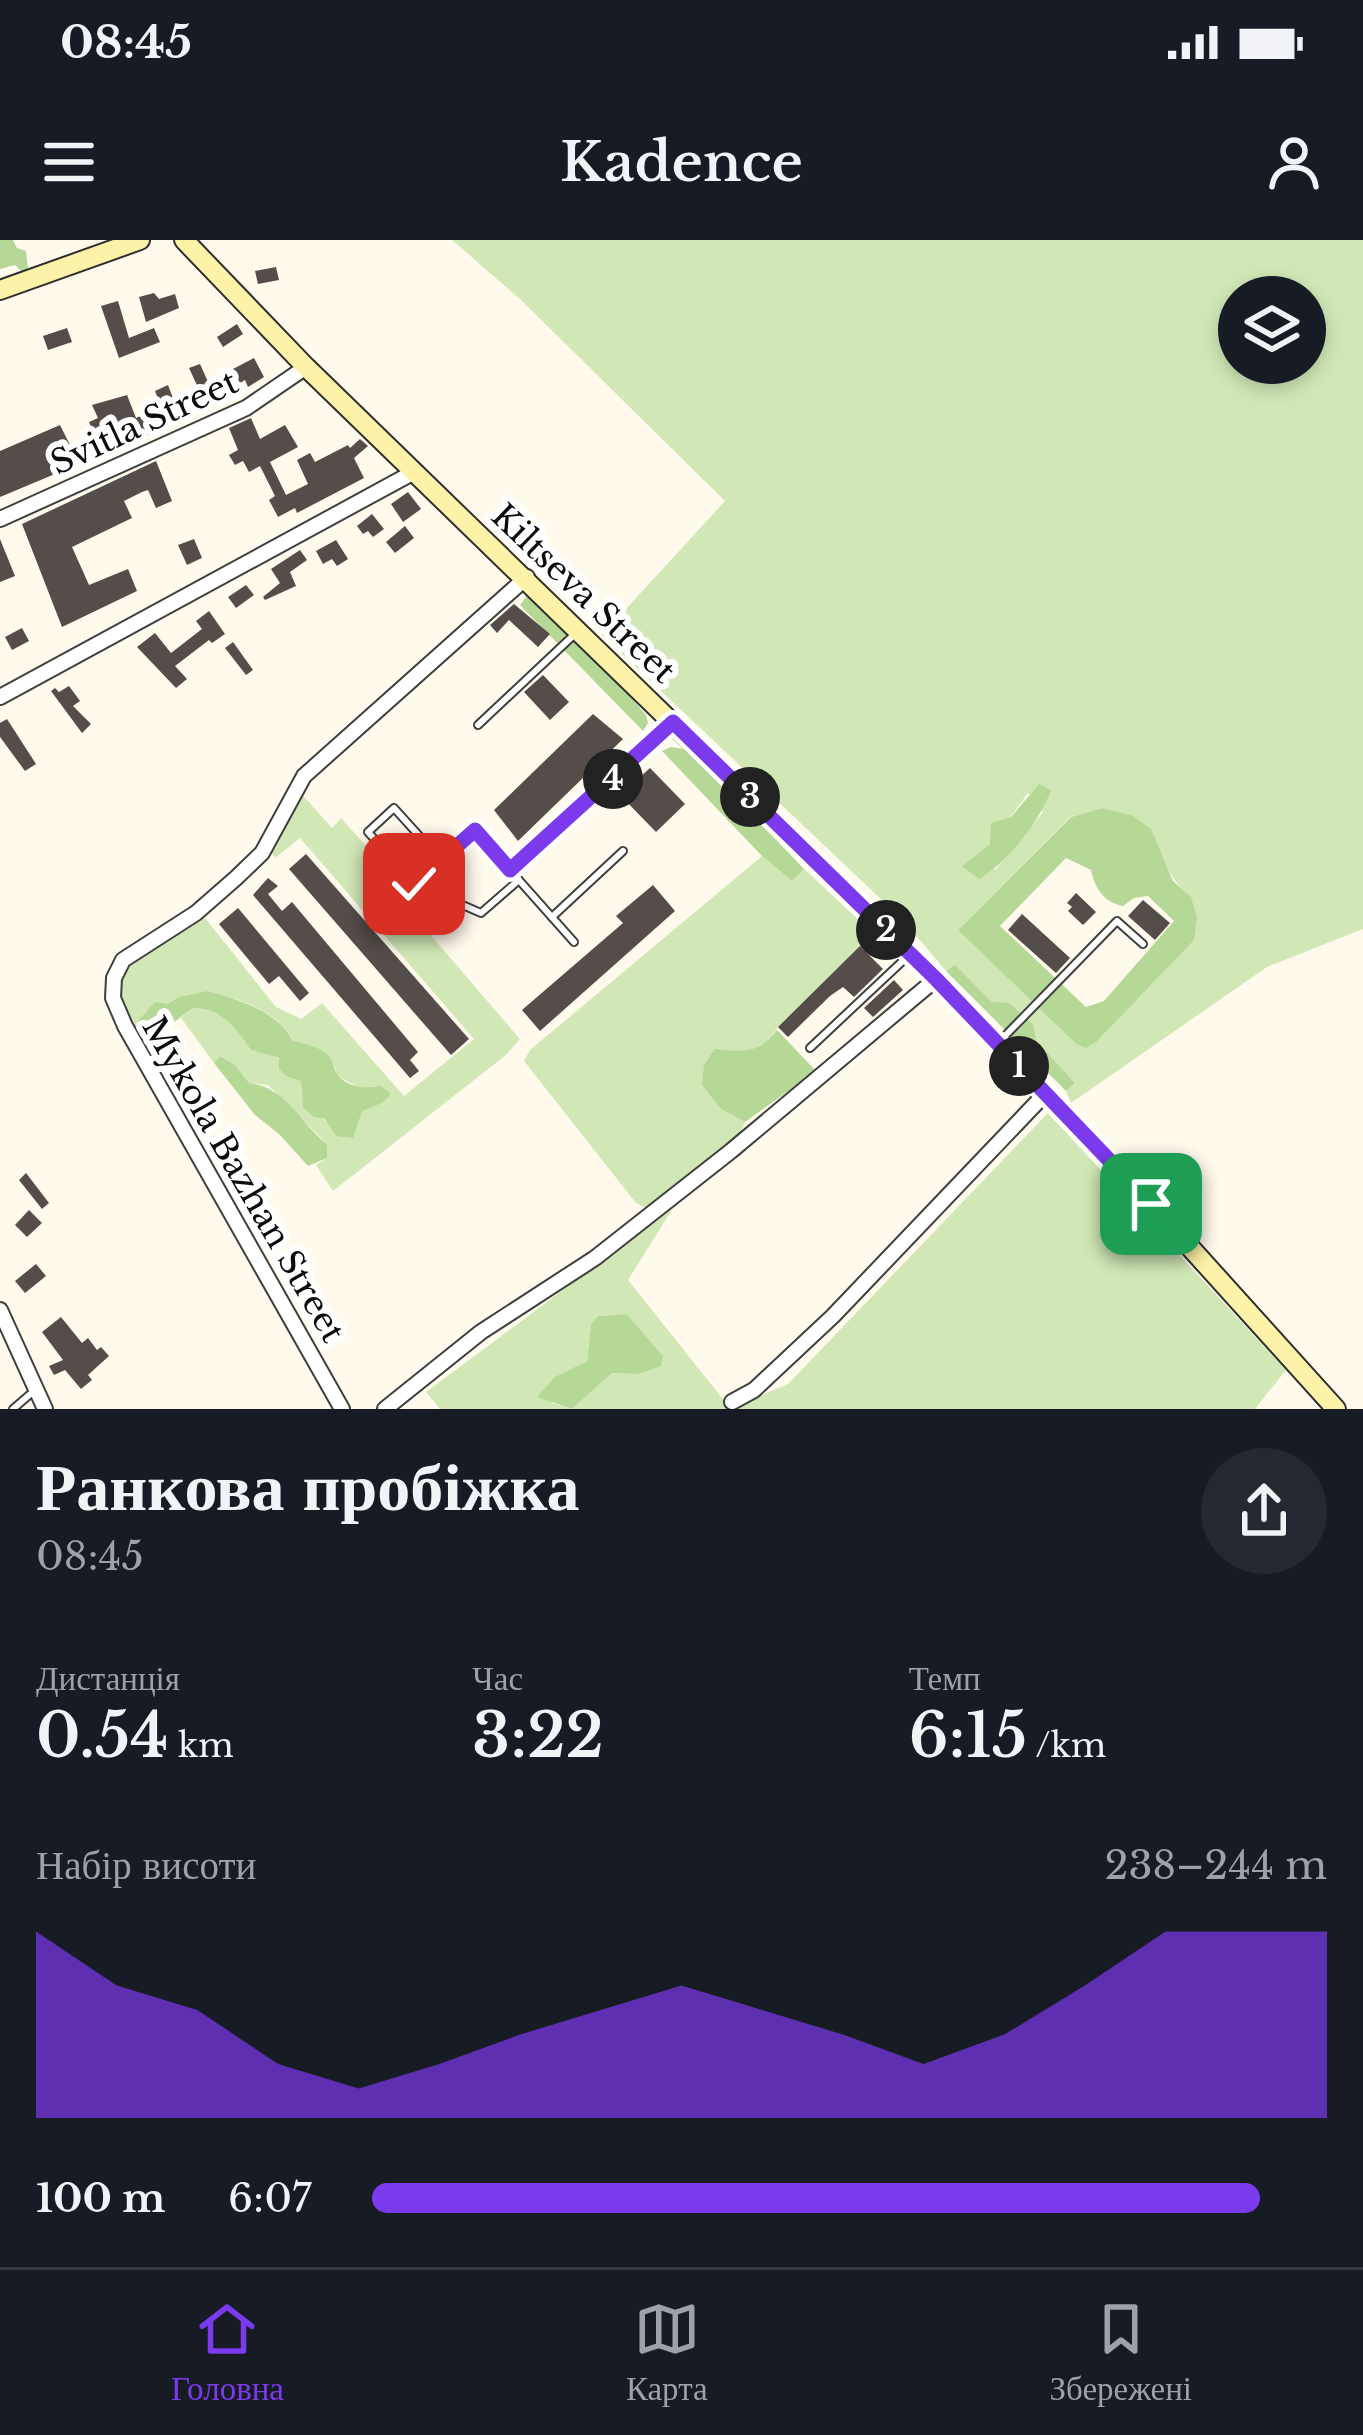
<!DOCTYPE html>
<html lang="uk">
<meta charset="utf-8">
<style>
:root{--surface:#171b24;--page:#242831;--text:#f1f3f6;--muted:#9ea1a6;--line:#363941;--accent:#7c3aed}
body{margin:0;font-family:"Libre Baskerville",serif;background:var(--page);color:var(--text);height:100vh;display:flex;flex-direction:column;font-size:45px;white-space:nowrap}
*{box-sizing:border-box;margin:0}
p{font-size:39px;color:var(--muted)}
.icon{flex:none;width:66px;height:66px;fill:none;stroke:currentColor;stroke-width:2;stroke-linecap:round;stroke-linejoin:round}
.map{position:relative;height:1169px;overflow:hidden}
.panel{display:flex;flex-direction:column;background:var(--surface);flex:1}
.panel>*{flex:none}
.controls{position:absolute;left:1218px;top:36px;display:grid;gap:24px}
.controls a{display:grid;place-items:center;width:108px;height:108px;border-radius:50%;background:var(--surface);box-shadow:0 6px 18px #0003;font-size:60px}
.pin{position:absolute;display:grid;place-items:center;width:102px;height:102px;color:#fff;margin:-51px;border-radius:24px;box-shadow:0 6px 18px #0006}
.km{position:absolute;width:60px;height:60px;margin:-30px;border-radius:50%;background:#222;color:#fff;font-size:33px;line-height:60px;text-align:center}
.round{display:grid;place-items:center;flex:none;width:126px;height:126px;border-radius:63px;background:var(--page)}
.headline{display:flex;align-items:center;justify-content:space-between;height:204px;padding:0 36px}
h1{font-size:66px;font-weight:600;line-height:90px}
.figures{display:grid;grid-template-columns:repeat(3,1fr);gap:18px;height:204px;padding:12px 36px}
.figures div{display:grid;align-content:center}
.figures b{font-size:60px;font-weight:600}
.figures small{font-size:33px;font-weight:400}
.figures p{font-size:33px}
.chart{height:336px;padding:24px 36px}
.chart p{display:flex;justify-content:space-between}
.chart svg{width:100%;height:216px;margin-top:12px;fill:var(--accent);opacity:.7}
ul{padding:0 36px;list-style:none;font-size:39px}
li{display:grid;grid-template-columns:192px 144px 1fr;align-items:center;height:90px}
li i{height:30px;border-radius:15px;background:var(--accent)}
.status{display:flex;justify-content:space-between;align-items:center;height:84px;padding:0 60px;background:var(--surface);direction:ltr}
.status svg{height:33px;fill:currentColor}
header{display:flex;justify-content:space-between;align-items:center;height:156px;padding:0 36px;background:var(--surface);font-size:54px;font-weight:600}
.tab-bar{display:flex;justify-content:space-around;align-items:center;height:168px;border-top:3px solid var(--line);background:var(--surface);font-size:33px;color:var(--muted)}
.tab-bar a{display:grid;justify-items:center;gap:6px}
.tab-bar .selected{color:var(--accent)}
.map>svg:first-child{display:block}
.green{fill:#d1e8b6;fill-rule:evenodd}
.forest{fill:#b6d896;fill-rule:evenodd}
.building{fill:#544d49}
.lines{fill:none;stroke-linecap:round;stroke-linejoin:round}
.lane-casing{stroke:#3f3f3f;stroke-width:10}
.street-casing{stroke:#3f3f3f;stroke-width:18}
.secondary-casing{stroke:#2e2e2e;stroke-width:22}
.lane{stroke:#fff;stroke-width:6}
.street{stroke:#fff;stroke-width:14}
.secondary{stroke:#fdf2a8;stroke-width:18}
.route-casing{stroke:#fff;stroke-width:24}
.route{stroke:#7c3aed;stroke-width:15}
.labels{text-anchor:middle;stroke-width:12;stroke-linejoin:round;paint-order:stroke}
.street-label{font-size:33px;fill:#0c0c0c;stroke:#fff}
</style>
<div class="status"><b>08:45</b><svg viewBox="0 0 49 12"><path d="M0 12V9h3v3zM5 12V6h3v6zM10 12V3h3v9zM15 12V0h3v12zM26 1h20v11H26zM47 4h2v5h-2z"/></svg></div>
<header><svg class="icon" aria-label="menu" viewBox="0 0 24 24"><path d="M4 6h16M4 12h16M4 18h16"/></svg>Kadence<svg class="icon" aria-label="person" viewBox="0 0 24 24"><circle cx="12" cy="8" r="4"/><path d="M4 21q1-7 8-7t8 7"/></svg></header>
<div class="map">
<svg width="1363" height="1169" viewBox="0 0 1363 1169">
<rect width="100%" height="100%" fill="#fffaec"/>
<!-- green -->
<g class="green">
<path d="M452,0H1363V689L1267,727L1071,863L1066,851L1074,842L955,726L946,731L902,679L602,395L725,261L521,60ZM1239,57H1305V123H1239ZM1028,553L1043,572L996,629L963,626L991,603ZM1102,568C1176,588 1144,614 1191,658C1169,693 1120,790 1086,807L1076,804L958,690L1070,577Z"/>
<path d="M300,552L332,588L341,578L417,663L410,671L520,799L506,815L333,951L316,925L327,918V904L268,845L249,843L235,825L220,816L214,823L181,778L193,768C214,769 238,781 245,802L279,819L301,840L302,857L314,877L324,879L332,888L358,880L362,870L382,863C368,849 352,846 337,835C331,809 314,807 292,800C280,771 237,759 208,751L140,795L146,810C89,721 131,722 205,678L276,767L301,779L322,763L404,856L474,799L300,598L275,618L270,610Z"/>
<path d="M762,616L792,641L804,629L875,695L778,787L766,805L743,813L721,869L745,882L740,895L646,968L636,963L524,821L530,810Z"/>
<path d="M1048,873L1286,1130L1255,1169H572L612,1133L638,1134L663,1116L627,1074L598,1076L591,1084L587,1121L556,1137L552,1163L572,1169H440L426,1152L673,968L628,1040L730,1168L788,1144Z"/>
</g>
<!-- forest -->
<g class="forest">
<path d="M0,0H13L17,8L26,11L28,28L23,33L15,25L0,29Z"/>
<path d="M528,354L590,411L646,475L648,483L643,491L520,365Z"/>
<path d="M671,507L690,510L804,629L792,641L762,616L662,511Z"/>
<path d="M1039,544L1051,550C1040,581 1007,623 979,639L962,626L990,604L991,583L1011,577Z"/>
<path d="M1102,568L1133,576L1151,589L1173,641L1191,657L1197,678L1194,700L1096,802L1086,808L1076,804L958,690L1071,577ZM1066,618L1091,630C1095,648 1103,662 1123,666L1134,658L1148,656L1174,681L1104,761L1086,767L1000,686Z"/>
<path d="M955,725L992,762L1009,763L1033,784L1036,801L1075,843L1066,851L946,731Z"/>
<path d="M208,751C236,759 280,772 292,800C304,804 319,806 328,815C333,819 333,827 336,832C345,848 366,849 381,846L391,854L382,863L362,871L353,898L336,896L325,879L314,877L303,867L301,841L286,836L279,829V818L251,810C235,787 223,769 193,768L145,804L137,782L155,762L168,764L179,757Z"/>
<path d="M777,790L816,831L745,882L721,869L702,845L704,825L715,809C742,812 760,814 777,790Z"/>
<path d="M220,816L235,825L249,843C286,847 299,882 327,904V918L308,926L279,894L255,875L214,823Z"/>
<path d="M627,1074L663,1116L661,1126L638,1134L612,1133L572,1169L537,1157L555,1137L587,1121L591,1084L598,1076Z"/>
</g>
<!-- building -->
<g class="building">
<path d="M276,27L279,40L258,44L255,31Z"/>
<path d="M154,53L159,59L175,54L179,68L146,82L139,57Z"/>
<path d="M118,61L129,98L154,88L160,102L119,118L101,66Z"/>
<path d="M237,84L243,94L223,107L217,97Z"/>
<path d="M67,88L72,102L48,110L43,96Z"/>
<path d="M254,118L264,137L248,147L245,140L240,143L233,129Z"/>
<path d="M200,124L209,144L218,140L222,150L216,153L219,161L207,167L189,128Z"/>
<path d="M168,145L174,161L183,157L191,177L0,257V211L60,185L71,207L95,197L89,182L98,178L92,165L127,155L136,178L161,167L155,151Z"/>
<path d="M251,178L260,199L285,185L298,207L270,222L286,255L308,244L297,220L310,213L315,222L348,205L350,208L360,199L368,206L354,218L364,238L297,273L295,268L278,277L269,260L275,256L260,226L249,232L243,221L235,225L229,215L238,210L229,188Z"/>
<path d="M156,221L172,261L156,268L148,250L142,252L124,261L132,278L72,307L89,345L128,329L137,351L62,387L22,284Z"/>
<path d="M408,252L421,269L403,282L391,264Z"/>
<path d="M372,274L384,289L373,297L368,291L363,294L357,286Z"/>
<path d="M405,286L414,298L395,313L386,302Z"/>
<path d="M0,299L15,336L0,342Z"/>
<path d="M194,299L202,318L187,325L178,305Z"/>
<path d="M336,300L348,319L337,326L332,319L323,324L316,311Z"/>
<path d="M300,310L307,320L290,332L296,346L265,360L263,357L280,343L271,329Z"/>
<path d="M246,345L254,355L236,368L228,357Z"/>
<path d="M514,364L550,394L538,407L509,380L497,393L490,385Z"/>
<path d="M209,371L225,394L212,403L209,400L175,426L187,439L176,448L137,407L155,393L171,413L202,389L196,381Z"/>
<path d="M22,388L29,401L12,410L5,397Z"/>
<path d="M233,402L253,430L246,435L225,408Z"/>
<path d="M543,435L569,462L550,480L524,452Z"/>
<path d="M69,446L80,461L73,466L91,484L82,493L51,451L55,448L59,452Z"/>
<path d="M593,474L623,499L518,601L494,570Z"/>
<path d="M7,479L36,524L25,531L0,497V483Z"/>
<path d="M650,528L685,564L656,592L620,555Z"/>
<path d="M306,614L469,799L451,815L289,629Z"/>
<path d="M268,638L278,646L268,654L282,671L292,662L418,812L410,820L419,831L410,838L253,655Z"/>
<path d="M653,645L675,671L540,791L522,770L623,683L616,676Z"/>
<path d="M1076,653L1096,672L1083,685L1068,671L1072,667L1067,663Z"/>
<path d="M1143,660L1170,683L1155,700L1128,676Z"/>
<path d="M238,668L309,753L300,761L279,736L269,744L219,684Z"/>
<path d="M1022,674L1070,718L1056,733L1008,690Z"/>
<path d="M860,706L883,729L854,757L843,747L830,756L788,797L778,787Z"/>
<path d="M894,740L903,750L873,777L864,768Z"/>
<path d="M26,933L49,963L42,969L19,940Z"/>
<path d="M29,970L42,983L27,997L15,985Z"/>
<path d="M36,1024L46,1036L25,1053L15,1041Z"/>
<path d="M61,1077L82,1103L88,1098L97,1110L101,1107L109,1116L88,1135L92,1140L81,1149L65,1130L54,1135L49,1126L63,1120L42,1092Z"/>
</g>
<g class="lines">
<defs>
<g id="lane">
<path d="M478,485L577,392"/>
<path d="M441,620L394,568L368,592L414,644L475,590L510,630"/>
<path d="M414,644L481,673L519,640"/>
<path d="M552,677L623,611"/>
<path d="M574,702L510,630L670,485"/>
<path d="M1000,801L1117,681L1143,704"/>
<path d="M810,808L908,716"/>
<path d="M13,1169L35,1150"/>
</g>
<g id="street">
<path d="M0,279L246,168L306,127"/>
<path d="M0,457L414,232"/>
<path d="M0,1070L45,1169"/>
<path d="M732,1162L754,1150L833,1076L1045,854"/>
<path d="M342,1169L125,786L113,758L114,738L123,720L196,673L236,638L262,613L304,536L527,337"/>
<path d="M385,1169L481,1092L595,1018L731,911L936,739"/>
</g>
<g id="secondary">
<path d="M184,0L306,127L936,739L1151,964L1336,1169"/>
<path d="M0,50L140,0"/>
</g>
</defs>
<!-- lane casing -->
<use href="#lane" class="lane-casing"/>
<!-- street casing -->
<use href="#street" class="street-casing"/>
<!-- secondary casing -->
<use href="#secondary" class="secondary-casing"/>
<!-- lane -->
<use href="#lane" class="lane"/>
<!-- street -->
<use href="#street" class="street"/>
<!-- secondary -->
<use href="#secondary" class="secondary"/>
</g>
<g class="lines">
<defs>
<path id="route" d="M414,644L475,590L510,630L673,482L936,739L1151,964"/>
</defs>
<!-- route casing -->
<use href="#route" class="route-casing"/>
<!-- route -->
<use href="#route" class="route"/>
</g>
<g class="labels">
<!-- street labels -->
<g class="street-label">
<text transform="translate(144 182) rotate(-25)" y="12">Svitla Street</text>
<text transform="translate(584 353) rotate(44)" y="12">Kiltseva Street</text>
<text transform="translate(244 939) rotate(60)" y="12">Mykola Bazhan Street</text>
</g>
</g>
</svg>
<div class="controls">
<a><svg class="icon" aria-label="layers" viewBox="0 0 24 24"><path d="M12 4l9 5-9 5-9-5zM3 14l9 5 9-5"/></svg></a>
</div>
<div class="pin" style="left:1151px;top:964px;background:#1e9e55"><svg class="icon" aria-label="arrive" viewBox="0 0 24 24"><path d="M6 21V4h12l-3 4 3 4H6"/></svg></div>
<div class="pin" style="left:414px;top:644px;background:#d93025"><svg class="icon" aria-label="check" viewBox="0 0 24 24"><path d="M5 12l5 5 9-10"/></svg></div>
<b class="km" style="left:1019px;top:826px">1</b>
<b class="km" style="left:886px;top:690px">2</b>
<b class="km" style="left:750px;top:557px">3</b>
<b class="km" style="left:613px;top:539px">4</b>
</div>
<section class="panel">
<div class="headline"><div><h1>Ранкова пробіжка</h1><p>08:45</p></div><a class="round"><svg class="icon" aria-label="share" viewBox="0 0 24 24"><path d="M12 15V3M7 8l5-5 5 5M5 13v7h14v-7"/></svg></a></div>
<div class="figures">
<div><p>Дистанція</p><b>0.54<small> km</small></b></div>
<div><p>Час</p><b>3:22</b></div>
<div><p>Темп</p><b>6:15<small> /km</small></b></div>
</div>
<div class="chart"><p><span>Набір висоти</span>238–244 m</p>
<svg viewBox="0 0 160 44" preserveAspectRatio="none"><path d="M0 44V6L10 17L20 22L30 33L40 38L50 33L60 27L70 22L80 17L90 22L100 27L110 33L120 27L130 17L140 6L150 6L160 6V44z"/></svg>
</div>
<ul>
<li><b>100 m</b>6:07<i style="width:93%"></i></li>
</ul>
</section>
<nav class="tab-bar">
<a class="selected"><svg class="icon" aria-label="home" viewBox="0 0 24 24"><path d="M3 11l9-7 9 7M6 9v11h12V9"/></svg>Головна</a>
<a><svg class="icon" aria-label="map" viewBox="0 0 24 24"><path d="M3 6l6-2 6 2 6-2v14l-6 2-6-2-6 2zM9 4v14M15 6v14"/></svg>Карта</a>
<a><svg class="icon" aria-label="saved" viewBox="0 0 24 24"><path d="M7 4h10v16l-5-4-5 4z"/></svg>Збережені</a>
</nav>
